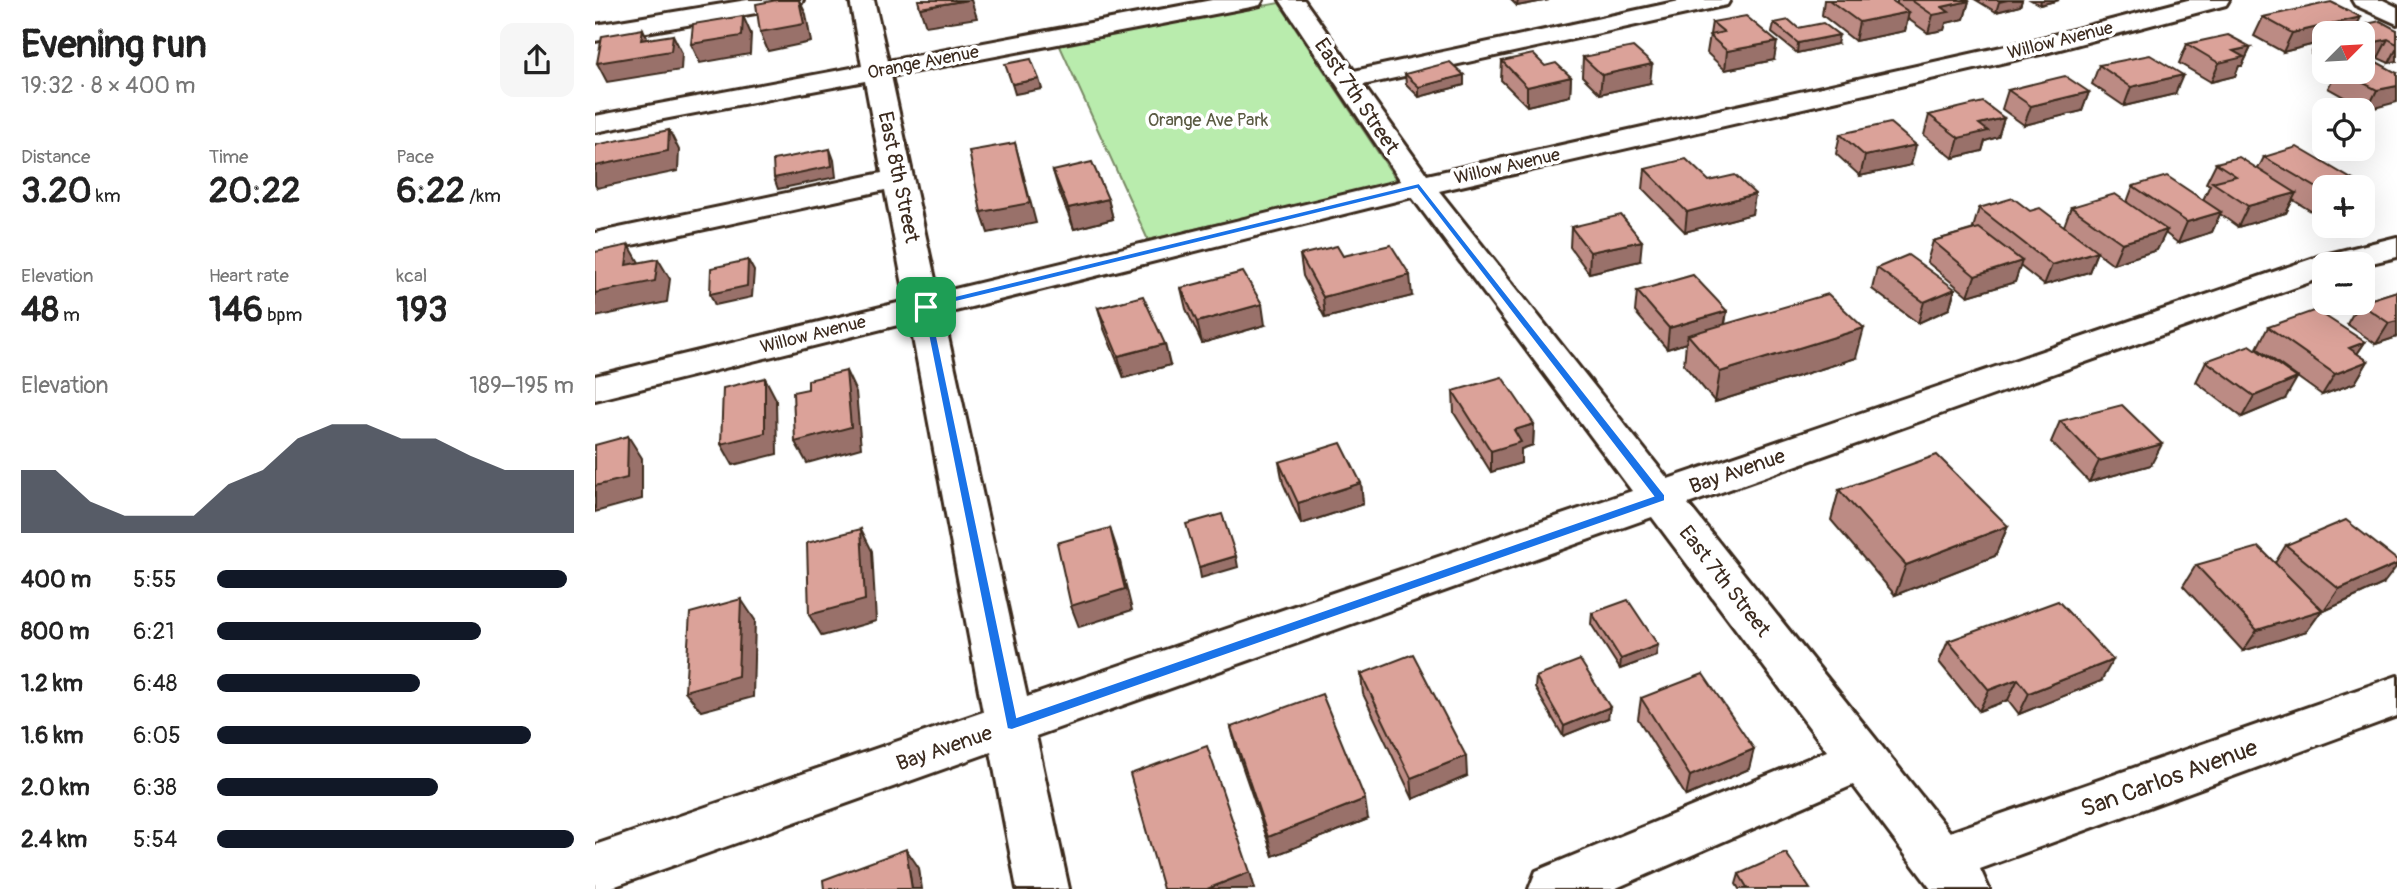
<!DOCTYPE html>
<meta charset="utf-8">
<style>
:root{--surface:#fff;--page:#f6f6f6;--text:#222;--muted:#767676;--accent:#111827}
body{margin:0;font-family:Pangolin,sans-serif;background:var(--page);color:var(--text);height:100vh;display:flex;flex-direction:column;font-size:26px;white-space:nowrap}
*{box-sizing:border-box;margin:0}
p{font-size:23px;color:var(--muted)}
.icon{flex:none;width:38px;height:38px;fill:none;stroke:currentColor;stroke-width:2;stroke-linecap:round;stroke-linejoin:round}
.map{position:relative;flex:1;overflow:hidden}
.side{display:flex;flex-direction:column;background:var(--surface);width:595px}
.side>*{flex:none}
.needle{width:46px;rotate:66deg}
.tools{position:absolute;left:1717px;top:21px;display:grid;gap:14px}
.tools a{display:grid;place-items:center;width:63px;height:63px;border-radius:14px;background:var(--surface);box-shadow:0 7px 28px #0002;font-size:35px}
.pin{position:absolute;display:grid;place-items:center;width:60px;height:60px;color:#fff;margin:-30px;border-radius:14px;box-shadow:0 4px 10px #0006}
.round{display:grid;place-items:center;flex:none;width:74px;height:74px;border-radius:14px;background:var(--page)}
.head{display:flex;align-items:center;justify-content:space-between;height:119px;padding:0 21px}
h1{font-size:38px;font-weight:800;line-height:52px}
.stats{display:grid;grid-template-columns:repeat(3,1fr);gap:10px;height:119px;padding:7px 21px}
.stats div{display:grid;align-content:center}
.stats b{font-size:35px;font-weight:800}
.stats small{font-size:19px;font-weight:400}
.stats p{font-size:19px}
.chart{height:196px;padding:14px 21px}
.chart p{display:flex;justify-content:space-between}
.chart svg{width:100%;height:126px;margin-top:7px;fill:var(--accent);opacity:.7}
ul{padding:0 21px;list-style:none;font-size:23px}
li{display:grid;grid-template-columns:112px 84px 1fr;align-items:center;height:52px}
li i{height:18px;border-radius:9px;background:var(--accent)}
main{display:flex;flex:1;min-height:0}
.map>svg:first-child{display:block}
.green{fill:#b9ecad;stroke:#7a8b66;stroke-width:2}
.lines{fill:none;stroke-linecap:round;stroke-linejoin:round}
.minor-casing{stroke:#3b2a1e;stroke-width:6}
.minor{fill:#fff;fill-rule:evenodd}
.wall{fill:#bc8b84;stroke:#3b2a1e;stroke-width:2}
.shaded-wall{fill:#99716b;stroke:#3b2a1e;stroke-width:2}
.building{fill:#dba299;stroke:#3b2a1e;stroke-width:2}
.route{fill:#1a73e8;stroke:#fff;stroke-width:2;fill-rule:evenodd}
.labels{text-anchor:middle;stroke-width:7;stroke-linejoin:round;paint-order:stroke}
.far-street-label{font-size:18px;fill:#3b2a1e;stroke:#fff}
.far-park-label{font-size:18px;fill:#5a5a42;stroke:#fff}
.street-label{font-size:21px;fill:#3b2a1e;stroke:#fff}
.near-street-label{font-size:24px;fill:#3b2a1e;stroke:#fff}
</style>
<main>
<section class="side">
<div class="head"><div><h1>Evening run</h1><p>19:32 · 8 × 400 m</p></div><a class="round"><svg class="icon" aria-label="share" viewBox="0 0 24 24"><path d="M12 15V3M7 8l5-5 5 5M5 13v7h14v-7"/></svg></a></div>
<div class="stats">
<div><p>Distance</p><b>3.20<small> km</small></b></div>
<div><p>Time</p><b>20:22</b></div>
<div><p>Pace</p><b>6:22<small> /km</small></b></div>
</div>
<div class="stats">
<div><p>Elevation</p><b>48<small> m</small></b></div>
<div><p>Heart rate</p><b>146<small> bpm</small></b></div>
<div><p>kcal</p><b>193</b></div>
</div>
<div class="chart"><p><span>Elevation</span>189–195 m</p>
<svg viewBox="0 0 160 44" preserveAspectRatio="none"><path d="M0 44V22L10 22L20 33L30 38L40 38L50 38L60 27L70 22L80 11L90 6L100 6L110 11L120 11L130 17L140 22L150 22L160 22V44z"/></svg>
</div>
<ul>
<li><b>400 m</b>5:55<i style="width:98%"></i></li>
<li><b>800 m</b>6:21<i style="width:74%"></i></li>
<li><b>1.2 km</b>6:48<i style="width:57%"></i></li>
<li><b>1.6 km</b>6:05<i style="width:88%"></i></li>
<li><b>2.0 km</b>6:38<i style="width:62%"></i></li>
<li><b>2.4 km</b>5:54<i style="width:100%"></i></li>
</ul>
</section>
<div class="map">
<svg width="1802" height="889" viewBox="0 0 1802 889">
<rect width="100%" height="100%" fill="#fff"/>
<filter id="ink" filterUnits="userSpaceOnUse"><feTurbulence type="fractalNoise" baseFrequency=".0143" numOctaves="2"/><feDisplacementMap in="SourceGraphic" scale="14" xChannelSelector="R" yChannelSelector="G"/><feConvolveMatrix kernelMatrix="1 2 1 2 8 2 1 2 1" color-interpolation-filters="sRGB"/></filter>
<g filter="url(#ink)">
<!-- green -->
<path class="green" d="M684,3L802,181L553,240L464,44Z"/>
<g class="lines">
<defs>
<g id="minor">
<path d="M152,0H208L205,5L196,7L0,41V25Z"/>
<path d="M255,0H279L293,61L617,0H668L665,5L656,7L296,76L343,293L806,181L685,0H709L759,71L1089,0H1135L1132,5L1123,7L768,85L832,175L1447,38L1593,0H1634L1631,5L1450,53L844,191L1073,479L1722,257L1802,237V257L1768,265L1729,264V277L1093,504L1355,832L1802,676V716L1385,869L1394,889H1336L1258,785L1019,889H934L941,871L1232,751L1057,517L441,736L474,889H422L396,752L12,889H0V845L388,712L315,322L0,400V376L311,301L290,190L0,253V233L287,173L270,81L0,132V116L267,66ZM817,197L1037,491L432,697L348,314Z"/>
<path d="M1757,0H1788L1802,7V24L1760,5Z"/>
</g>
</defs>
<!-- minor casing -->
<use href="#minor" class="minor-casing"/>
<!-- minor -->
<use href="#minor" class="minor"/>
</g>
<!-- wall -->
<g class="wall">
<path d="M916,0H954L922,6Z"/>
<path d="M1229,0H1296L1302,4V0H1373L1374,1L1369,19L1351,23L1349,30L1333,33L1313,19L1310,31L1260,41L1227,15Z"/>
<path d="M1381,0H1427L1425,6L1401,12Z"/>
<path d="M1436,0H1464L1445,5Z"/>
<path d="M1668,17L1802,30V61L1794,63L1783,58L1768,62V33H1729V61L1716,54L1720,44L1688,52L1659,36Z"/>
<path d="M1117,22L1179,60L1130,70L1112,53Z"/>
<path d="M1179,23L1203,28L1242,44L1202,53L1177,33Z"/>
<path d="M1592,44L1656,47L1647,66H1644L1640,76L1616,82L1584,63Z"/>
<path d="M988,57L1055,83L1005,94L987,76Z"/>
<path d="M907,61L950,66L976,77L975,96L932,106L906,80Z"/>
<path d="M1504,65L1580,94L1529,106L1497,84Z"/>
<path d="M1741,72H1768L1802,73L1772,110L1733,88Z"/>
<path d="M810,74L869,85L824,97L811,84Z"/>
<path d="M1413,90L1494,92L1487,111L1429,125L1407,109Z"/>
<path d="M1334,115L1409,118L1403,137L1390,141L1387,151L1358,158L1329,135Z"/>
<path d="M1245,134L1316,165L1265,176L1241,154Z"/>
<path d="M1669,157L1729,187V210L1719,213L1698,200L1691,213L1643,227L1625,214L1617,232L1583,243L1570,233L1562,250L1518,264L1502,252L1494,272L1449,285L1425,266L1420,282L1373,296L1332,262L1338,241L1379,229L1378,228L1384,208L1435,211L1469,226L1476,207L1532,202L1538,186L1608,200L1615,185L1611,183L1621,163L1663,169Z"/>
<path d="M1050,169L1114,181L1160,194L1157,214L1090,232L1048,189Z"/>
<path d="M458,171L513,199L518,219L479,229L464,191Z"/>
<path d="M976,227L1045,261L994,273L975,247Z"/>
<path d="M705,255L748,256L817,296L730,318L708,276Z"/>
<path d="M1282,268L1360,289L1354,309L1323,323L1277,289Z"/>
<path d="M586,288L670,325L607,343L591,309Z"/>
<path d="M1042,291L1132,311L1130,324L1261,358L1120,402L1089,365L1091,343L1072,349L1040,312Z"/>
<path d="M1802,291V337L1781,344L1752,324L1764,303Z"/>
<path d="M503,308L575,365L529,378L509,329Z"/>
<path d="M1673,327L1770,342L1762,354L1773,361L1760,383L1727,395L1662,348Z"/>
<path d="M1611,361L1690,399L1647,417L1601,382Z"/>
<path d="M858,391L939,424L938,445L926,449V463L896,472L859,413Z"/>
<path d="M1465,421L1556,465L1494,482L1456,442Z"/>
<path d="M684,462L766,483L768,504L706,524L688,483Z"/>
<path d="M1244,490L1413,526L1400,556L1300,595L1236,520Z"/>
<path d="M1691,545L1788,584L1729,611L1722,604L1727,610L1712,631L1648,651L1588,586L1601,565L1680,563Z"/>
<path d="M997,613L1061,656L1025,669L996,624Z"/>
<path d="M1353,641L1506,681L1424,714L1413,700L1384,711L1344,662Z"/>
<path d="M766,674L872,776L818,799L768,694Z"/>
<path d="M941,677L1013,718L968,736L940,688Z"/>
<path d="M1046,698L1154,769L1091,796L1043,719Z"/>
<path d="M636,727L773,819L678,856L641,748Z"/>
<path d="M1144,874L1215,889H1144L1141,884Z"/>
</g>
<!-- shaded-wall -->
<g class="shaded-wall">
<path d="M204,0L211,14L216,42L173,51L165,32Z"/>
<path d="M373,0H376L382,18L331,26L325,8Z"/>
<path d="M923,0H954L922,6Z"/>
<path d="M1413,0H1427L1425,6L1401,12L1404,2Z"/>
<path d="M1446,0H1464L1445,5Z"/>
<path d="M1374,1L1369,19L1351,23L1349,30L1333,33L1338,15L1347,7Z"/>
<path d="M1314,12L1310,31L1260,41L1264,22Z"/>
<path d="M148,16L156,34L155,54L105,63L96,44Z"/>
<path d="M1766,17L1758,33H1729V37L1725,35L1720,44L1688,52L1697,33Z"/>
<path d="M48,29L57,48L78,35L87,53L86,70L12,82L2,63L46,40Z"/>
<path d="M1244,35L1242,44L1202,53L1203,43Z"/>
<path d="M1793,39L1783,58L1768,62V45Z"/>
<path d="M1182,42L1179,60L1130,70L1132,51Z"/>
<path d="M1656,47L1647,66H1644L1640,76L1616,82L1624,63L1638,51Z"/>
<path d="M1802,48V61L1794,63Z"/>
<path d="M1057,64L1055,83L1005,94L1007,75Z"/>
<path d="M869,75V85L824,97V87Z"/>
<path d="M1588,75L1580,94L1529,106L1536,87Z"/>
<path d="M976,77L975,96L932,106V87Z"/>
<path d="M444,79L447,89L420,94L417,84Z"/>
<path d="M1802,86V102L1772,110L1782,90Z"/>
<path d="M1494,92L1487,111L1429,125L1436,106Z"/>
<path d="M1409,118L1403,137L1390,141L1387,151L1358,158L1364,138L1384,124Z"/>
<path d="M74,130L84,150L83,171L2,188L0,185V166Z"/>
<path d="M420,143L441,223L393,233L386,212Z"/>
<path d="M1321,145L1316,165L1265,176L1270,156Z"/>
<path d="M235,149L239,160L241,177L183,189L179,178Z"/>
<path d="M1763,183L1760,187H1748Z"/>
<path d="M1701,193L1691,213L1643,227L1653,206Z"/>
<path d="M1160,194L1157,214L1090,232L1092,212Z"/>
<path d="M1729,194V210L1719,213Z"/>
<path d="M513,199L518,219L479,229L473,208Z"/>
<path d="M1626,212L1617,232L1583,243L1592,222Z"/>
<path d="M1572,230L1562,250L1518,264L1527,243Z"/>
<path d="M1047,241L1045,261L994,273L995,252Z"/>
<path d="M34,245L46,266L63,259L75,279L72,302L0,317V293L31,265Z"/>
<path d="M1502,251L1494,272L1449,285L1457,265Z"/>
<path d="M153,260L159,271L157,297L120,305L115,294Z"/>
<path d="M1427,261L1420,282L1373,296L1380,276Z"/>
<path d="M815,275L817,296L730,318L728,297Z"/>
<path d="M1360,289L1354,309L1323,323L1329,302Z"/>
<path d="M667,304L670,325L607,343L602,322Z"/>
<path d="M1132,311L1128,332L1093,335L1091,343L1072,349L1074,328Z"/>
<path d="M1802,321V337L1781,344L1794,323Z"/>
<path d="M1269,328L1261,358L1120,402L1125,372Z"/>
<path d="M1770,342L1756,363L1754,348Z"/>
<path d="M570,344L575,365L529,378L523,356Z"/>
<path d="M1773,361L1760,383L1727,395L1740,374Z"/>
<path d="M251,371L261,392L266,448L212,463L200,442Z"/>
<path d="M170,378L181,399L182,454L138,465L126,444Z"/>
<path d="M1702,378L1690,399L1647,417L1659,396Z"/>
<path d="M939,424L938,445L926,449V463L896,472V451L919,430Z"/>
<path d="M33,436L47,458V499L0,512V486Z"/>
<path d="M1567,444L1556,465L1494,482L1504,461Z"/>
<path d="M766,483L768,504L706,524L703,503Z"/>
<path d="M1413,526L1400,556L1300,595L1311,565Z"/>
<path d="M515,528L522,549L537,610L484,627L476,606Z"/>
<path d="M266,529L277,551L281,621L227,636L214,615Z"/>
<path d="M641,556L643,567L606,578L604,567Z"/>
<path d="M1802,564V566L1788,584L1729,611L1744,589Z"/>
<path d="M146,599L160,620L158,697L106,711L90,691Z"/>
<path d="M1727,610L1712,631L1648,651L1662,630Z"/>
<path d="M1063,645L1061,656L1025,669L1026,659Z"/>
<path d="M1518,660L1506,681L1424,714L1434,693Z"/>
<path d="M1423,679L1413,700L1384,711L1394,690Z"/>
<path d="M1015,707L1013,718L968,736L969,726Z"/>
<path d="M1159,749L1154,769L1091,796L1095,776Z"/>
<path d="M871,756L872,776L818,799L816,778Z"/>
<path d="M770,799L773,819L678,856L673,837Z"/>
<path d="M311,849L324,868L327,889H317Z"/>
<path d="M655,872L660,889H612Z"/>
</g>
<!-- building -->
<g class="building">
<path d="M182,0H204L209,24L165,32L161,4Z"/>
<path d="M323,0H373L325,8Z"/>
<path d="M1234,0H1296L1314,12L1264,22Z"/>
<path d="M1316,0H1373L1374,1L1347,7L1354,12L1338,15Z"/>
<path d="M1736,2L1766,17L1697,33L1668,17Z"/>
<path d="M148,16L147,36L96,44L98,24Z"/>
<path d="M1151,16L1182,42L1132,51L1114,35L1129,32L1117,22Z"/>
<path d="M1194,20L1203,28L1228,23L1244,35L1203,43L1179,23Z"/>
<path d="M1785,21L1802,30V44L1793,39L1768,45V33H1732Z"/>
<path d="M48,29L46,40L78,35L76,51L2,63L7,36Z"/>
<path d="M1633,35L1656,47L1638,51L1649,57L1624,63L1592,44Z"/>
<path d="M1038,47L1057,64L1007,75L988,57Z"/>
<path d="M938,54L950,66L961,63L976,77L932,87L907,61Z"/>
<path d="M1555,55L1588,75L1536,87L1504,65Z"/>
<path d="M436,59L444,79L417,84L410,64Z"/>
<path d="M1778,60L1802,73V86L1782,90L1747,72H1768V63Z"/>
<path d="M855,62L869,75L824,87L810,74Z"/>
<path d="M1470,76L1494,92L1436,106L1413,90Z"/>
<path d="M1388,102L1409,118L1384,124L1393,131L1364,138L1334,115Z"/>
<path d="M1295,123L1321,145L1270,156L1245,134Z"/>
<path d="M74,130L73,151L0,166V145Z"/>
<path d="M420,143L435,203L386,212L374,151Z"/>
<path d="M1702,147L1763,183L1748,187H1729V192L1669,157Z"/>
<path d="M235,149L237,166L179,178L178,160Z"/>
<path d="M1644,157L1701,193L1653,206L1617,182L1641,176L1621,163Z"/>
<path d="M1091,159L1114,181L1140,175L1160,194L1092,212L1050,169Z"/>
<path d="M497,162L513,199L473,208L458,171Z"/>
<path d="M1572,176L1626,212L1592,222L1538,186Z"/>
<path d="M1520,194L1572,230L1527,243L1476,207Z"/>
<path d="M1418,198L1435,211L1445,208L1502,251L1457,265L1384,208Z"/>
<path d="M1026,215L1047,241L995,252L976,227Z"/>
<path d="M1384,228L1427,261L1380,276L1338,241Z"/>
<path d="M34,245L31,265L63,259L60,281L0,293V252Z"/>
<path d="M796,245L815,275L728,297L705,255L742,246L748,256Z"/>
<path d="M1313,255L1360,289L1329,302L1282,268Z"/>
<path d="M153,260L152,286L115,294L116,268Z"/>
<path d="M648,272L667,304L602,322L586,288Z"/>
<path d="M1098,275L1132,311L1074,328L1042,291Z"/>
<path d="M1802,291V321L1794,323L1764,303Z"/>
<path d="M1233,294L1269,328L1125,372L1093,335Z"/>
<path d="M548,296L570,344L523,356L503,308Z"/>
<path d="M1721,310L1770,342L1754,348L1773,361L1740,374L1673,327Z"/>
<path d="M1655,345L1702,378L1659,396L1611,361Z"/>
<path d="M251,371L256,427L200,442L198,392L213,389V380Z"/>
<path d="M907,377L939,424L919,430L926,442L896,451L858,391Z"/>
<path d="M170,378V433L126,444L128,388Z"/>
<path d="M1527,405L1567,444L1504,461L1465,421Z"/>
<path d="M33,436L32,478L0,486V445Z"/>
<path d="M746,443L766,483L703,503L684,462Z"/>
<path d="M1342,455L1413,526L1311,565L1244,490Z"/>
<path d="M627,514L641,556L604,567L591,524Z"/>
<path d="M1751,520L1802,560V564L1744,589L1691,545Z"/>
<path d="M515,528L530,589L476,606L462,543Z"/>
<path d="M266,529L270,600L214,615L212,543Z"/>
<path d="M1664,547L1727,610L1662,630L1601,565Z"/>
<path d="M146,599L143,676L90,691L95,613Z"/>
<path d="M1033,600L1063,645L1026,659L997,613Z"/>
<path d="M1463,601L1518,660L1434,693L1423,679L1394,690L1353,641Z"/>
<path d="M818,654L871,756L816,778L766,674Z"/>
<path d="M985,660L1015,707L969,726L941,677Z"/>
<path d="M1108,674L1159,749L1095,776L1046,698Z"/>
<path d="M727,694L770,799L673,837L636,727Z"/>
<path d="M612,746L655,872L612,889H568L535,774Z"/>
<path d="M311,849L317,889H229L228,880Z"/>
<path d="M1191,853L1215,889H1153L1144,874Z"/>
</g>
</g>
<!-- route -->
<path class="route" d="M824,183L1070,495V501L417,730L412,729L327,304ZM822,189L1058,496L422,717L336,308Z"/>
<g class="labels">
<!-- far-street labels -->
<g class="far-street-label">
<text transform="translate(1465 40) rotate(-14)" y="6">Willow Avenue</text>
<text transform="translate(328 62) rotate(-11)" y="6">Orange Avenue</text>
<text transform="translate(912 166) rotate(-13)" y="6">Willow Avenue</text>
<text transform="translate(218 334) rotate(-14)" y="6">Willow Avenue</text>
</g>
<!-- far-park labels -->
<g class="far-park-label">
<text x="613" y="126">Orange Ave Park</text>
</g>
<!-- street labels -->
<g class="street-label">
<text transform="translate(762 96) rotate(56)" y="7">East 7th Street</text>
<text transform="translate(304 177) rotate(78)" y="7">East 8th Street</text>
<text transform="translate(1142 471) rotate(-19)" y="7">Bay Avenue</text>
<text transform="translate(1130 581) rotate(52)" y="7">East 7th Street</text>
<text transform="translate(349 748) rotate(-19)" y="7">Bay Avenue</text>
</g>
<!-- near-street labels -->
<g class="near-street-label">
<text transform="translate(1574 778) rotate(-20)" y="8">San Carlos Avenue</text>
</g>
</g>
</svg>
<div class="tools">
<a><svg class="needle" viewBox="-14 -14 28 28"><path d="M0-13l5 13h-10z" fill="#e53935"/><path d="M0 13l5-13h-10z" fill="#767676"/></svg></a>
<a><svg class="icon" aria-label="locate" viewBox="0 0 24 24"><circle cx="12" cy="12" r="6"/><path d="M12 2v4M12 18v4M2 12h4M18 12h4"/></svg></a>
<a>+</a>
<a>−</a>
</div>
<div class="pin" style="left:331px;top:307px;background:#1e9e55"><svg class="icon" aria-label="arrive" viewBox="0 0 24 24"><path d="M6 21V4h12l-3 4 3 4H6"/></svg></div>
</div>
</main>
